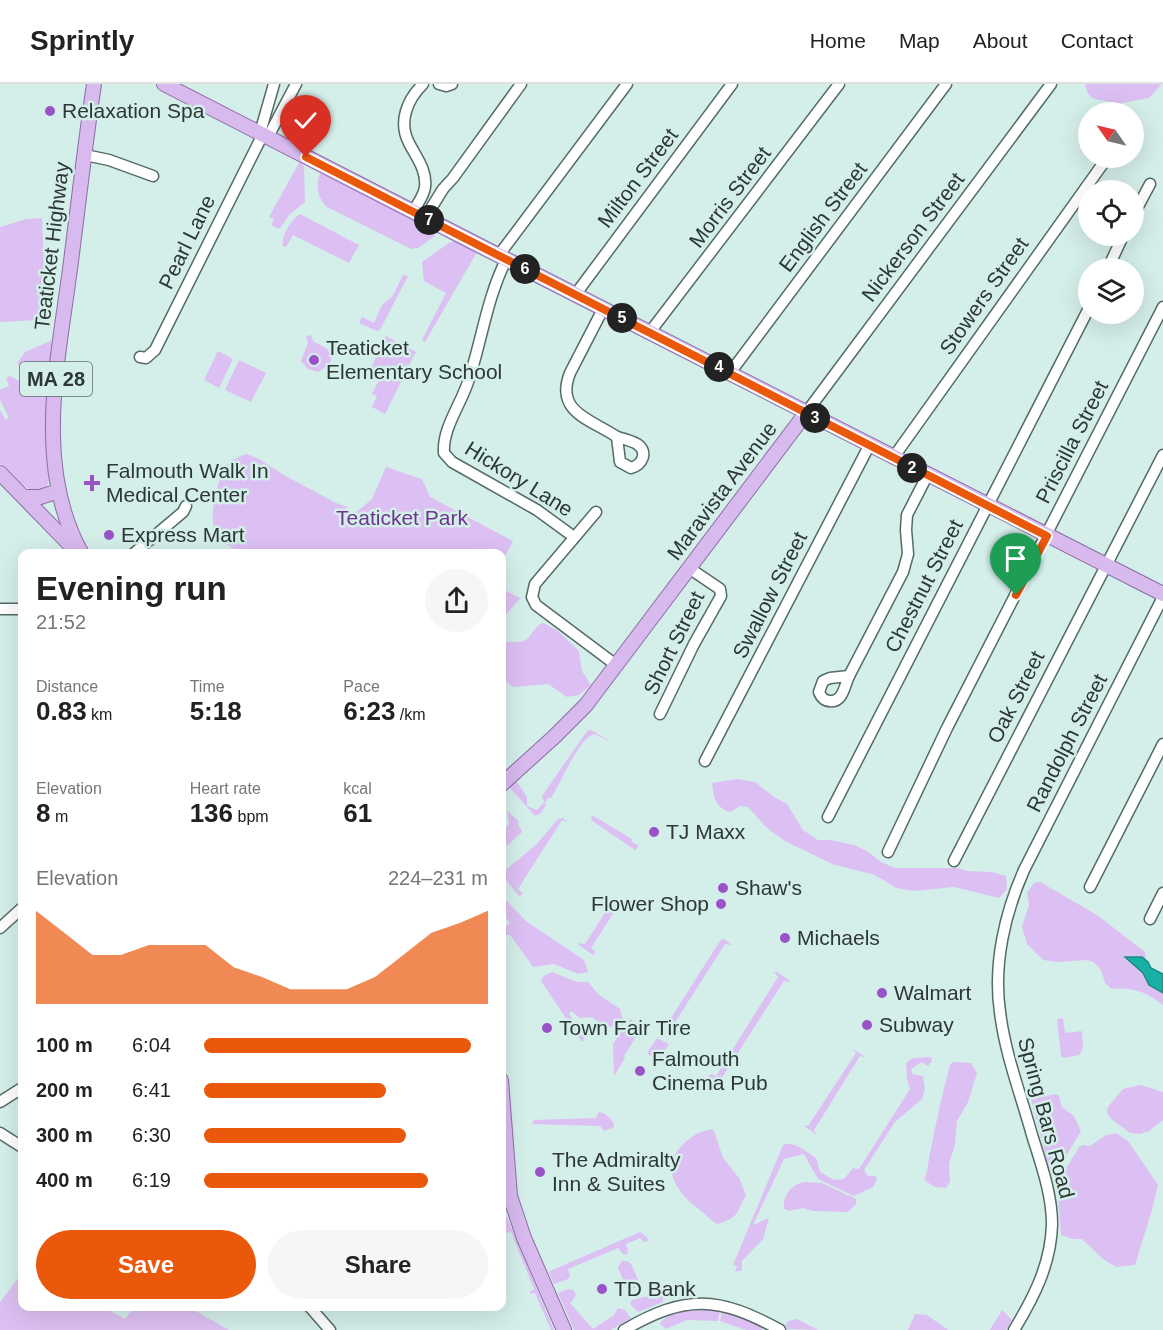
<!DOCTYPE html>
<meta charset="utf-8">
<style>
:root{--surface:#fff;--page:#f6f6f6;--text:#222;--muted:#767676;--line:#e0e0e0;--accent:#ea580c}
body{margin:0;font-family:Helvetica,sans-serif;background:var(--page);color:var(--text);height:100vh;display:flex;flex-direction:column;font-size:22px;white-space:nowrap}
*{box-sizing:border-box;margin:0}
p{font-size:20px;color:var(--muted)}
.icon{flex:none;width:33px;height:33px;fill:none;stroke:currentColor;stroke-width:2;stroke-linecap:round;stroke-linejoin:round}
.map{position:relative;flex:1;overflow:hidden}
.side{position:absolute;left:18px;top:465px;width:488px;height:762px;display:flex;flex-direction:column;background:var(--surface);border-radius:12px;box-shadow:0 6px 24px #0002}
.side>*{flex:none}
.needle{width:39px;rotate:304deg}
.buttons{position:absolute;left:1078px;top:18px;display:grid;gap:12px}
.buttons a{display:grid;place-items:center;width:66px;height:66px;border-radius:50%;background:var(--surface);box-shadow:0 6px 24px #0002;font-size:30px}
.pin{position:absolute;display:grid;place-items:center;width:51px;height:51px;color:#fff;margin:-62px -26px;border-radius:50% 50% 50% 0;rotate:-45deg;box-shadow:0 0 6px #0007}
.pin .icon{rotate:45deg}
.km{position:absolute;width:30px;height:30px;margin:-15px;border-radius:50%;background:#222;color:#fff;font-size:16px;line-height:30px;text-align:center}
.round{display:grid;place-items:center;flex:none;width:63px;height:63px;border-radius:32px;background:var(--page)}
.summary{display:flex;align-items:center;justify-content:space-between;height:102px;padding:0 18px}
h1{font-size:33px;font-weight:800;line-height:45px}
.metrics{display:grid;grid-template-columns:repeat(3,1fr);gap:9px;height:102px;padding:6px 18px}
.metrics div{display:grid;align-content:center}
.metrics b{font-size:26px;font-weight:800}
.metrics small{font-size:16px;font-weight:400}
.metrics p{font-size:16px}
.chart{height:168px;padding:12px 18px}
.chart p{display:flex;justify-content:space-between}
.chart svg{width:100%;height:108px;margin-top:6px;fill:var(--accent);opacity:.7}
.action{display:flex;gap:12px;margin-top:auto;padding:12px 18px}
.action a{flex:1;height:69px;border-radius:36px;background:var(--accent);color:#fff;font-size:24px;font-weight:800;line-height:69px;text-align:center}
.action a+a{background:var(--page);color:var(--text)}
ul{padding:0 18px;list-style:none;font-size:20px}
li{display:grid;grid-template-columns:96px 72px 1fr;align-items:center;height:45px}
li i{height:15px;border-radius:8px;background:var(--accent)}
header{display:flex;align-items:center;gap:36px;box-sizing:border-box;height:84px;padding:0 30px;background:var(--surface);border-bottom:2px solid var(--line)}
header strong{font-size:28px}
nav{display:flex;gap:33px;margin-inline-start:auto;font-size:21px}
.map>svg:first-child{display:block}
.green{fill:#ddc0f3}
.water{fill:#18afa5;stroke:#1e8b83;stroke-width:1.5}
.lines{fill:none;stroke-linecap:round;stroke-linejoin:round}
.minor-casing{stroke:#546b68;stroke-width:13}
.major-casing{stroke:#8b6ea5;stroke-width:16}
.minor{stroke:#fff;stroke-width:10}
.major{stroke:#d8baee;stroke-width:14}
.route-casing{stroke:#fff;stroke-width:12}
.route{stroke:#ea580c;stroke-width:8}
.poi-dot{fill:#9a53c7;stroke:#d4eeea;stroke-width:2}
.labels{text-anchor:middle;stroke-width:5;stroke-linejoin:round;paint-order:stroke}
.shield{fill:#d4eeea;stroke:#5f6e6b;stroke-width:1.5}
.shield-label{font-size:20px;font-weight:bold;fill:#2d3735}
.poi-label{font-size:21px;fill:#2d3735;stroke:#d4eeea;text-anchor:start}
.street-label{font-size:21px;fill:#2d3735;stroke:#d4eeea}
.park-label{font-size:21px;fill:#6c368e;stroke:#d4eeea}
</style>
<header>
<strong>Sprintly</strong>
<nav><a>Home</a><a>Map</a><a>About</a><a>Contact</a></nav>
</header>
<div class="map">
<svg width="1163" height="1246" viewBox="0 0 1163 1246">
<rect width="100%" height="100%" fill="#d4eeea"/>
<!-- green -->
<g class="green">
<path d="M1085,0H1161V1L1149,14L1117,20L1092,14L1087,8Z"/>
<path d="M300,77L304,83L305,118L290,130L281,143L278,145L271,141L274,135L269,133Z"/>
<path d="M320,90H326L432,145L435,152L418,164L411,165L327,123C318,116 315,100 320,90Z"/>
<path d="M300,130L359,161L349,179L293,151L286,163H283C280,153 291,136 300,130Z"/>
<path d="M42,134L46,229L38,236L0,238V143L26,135Z"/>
<path d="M454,157L477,168L425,258L422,256L446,209L424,197L422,178L449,159Z"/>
<path d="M403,191L408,192L380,246L377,247L359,239L362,233L374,239L382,221L392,213Z"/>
<path d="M311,251L313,257C324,263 335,266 330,280L318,288L308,285L301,277L308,259L306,252Z"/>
<path d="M386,252L416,268L409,281L404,279L409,282L385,330L372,323L377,312L372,310L380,294L369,288Z"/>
<path d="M50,257L53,258L49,302L46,303C32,299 19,294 18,278L25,268Z"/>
<path d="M218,267L233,275L219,304L204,296Z"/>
<path d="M239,276L266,289L251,318L225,306Z"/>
<path d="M10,292L44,310L48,316L50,393C42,428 12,390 0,379V326L5,335L9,334L0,316V306L9,302L6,294Z"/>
<path d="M246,370L259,375L284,391L334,418L347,423L353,431L372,415L386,383L422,395L430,413L513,457L501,480V470L239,469C231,463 219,456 215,447C208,433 218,390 229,379C234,375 240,372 246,370Z"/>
<path d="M501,504L520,514L501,537Z"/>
<path d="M543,539L557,546L579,567L582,587L591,601L579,611L567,613L548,600L514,603L501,595V561L503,558C509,557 520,559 524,557C532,553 534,542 543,539Z"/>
<path d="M591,646L613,659L594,650C578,655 561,699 551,714H548L545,718L546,721L540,730L535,732L510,704L514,694L527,713V722L537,726L544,718L542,712L587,647Z"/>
<path d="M737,695L755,698L774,713L787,720L803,746L818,756H830L854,761L867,767L881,778L895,784H958L966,787L992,788L1006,792L1007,805L999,814L954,803L914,807L896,804L875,791L832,780L783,756L766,743L748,723L740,722L730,728C716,724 713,713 712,699Z"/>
<path d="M507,726L519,738L518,740L522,748L501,767V749L509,740Z"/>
<path d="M592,731L632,755L631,757L639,762L635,766L591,736Z"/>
<path d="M563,734L568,738L562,736L518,805L523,810L519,812L504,794V787L536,761L558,735Z"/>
<path d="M1040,798L1097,831L1145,868L1146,876L1142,873L1126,874L1143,889L1149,901L1163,909V921C1147,908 1132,903 1112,905L1105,899L1101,886L1094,878L1086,876L1058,878L1043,876L1027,860L1022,843L1029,821L1027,809L1034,799Z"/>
<path d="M501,811L526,837L584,876L588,888L578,890L554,880L533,883L510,851H501V846L510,839L501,827Z"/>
<path d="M608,824L614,828L591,864L596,868L593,871L579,861V859L585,860Z"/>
<path d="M724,855L732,861L725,860L672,943L677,947L675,949L666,942L720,857Z"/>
<path d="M552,888L577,898H588L598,910L620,925L623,936L619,943L603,942L592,933L580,934L571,927L569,930L583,950L584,956L582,958L541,897L544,892Z"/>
<path d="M774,888H777L789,896L790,898L784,897L721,995L725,1000L722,1002L708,992L711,990L716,992L778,893Z"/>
<path d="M1063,934L1065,949L1082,947L1083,964L1079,971L1064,974L1061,972L1057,935Z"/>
<path d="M630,935L642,943L624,972L625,974L614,992L613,960Z"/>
<path d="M657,954L669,960L658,978L647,969Z"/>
<path d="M852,964L866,974L860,972L814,1046L817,1051L803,1041L808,1042L856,969Z"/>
<path d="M931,973L932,977L928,982L922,978L911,985L913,990L923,992L925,1005L922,1015L895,1038L864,1086L868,1092H876L877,1095L873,1103L854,1112L818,1095L804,1070L784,1075L753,1141L769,1134L763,1155L742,1177V1186L735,1188L737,1182L733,1181L783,1061C794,1056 806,1068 816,1074L820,1088L834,1096L844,1095L853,1084L859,1085L910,1005L907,995L906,979L913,974Z"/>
<path d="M953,978L971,979L977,989L968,1018L957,1037L955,1060L949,1080L950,1097L946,1104L935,1103L924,1096C928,1087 928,1078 930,1069C936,1039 942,1010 950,981Z"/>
<path d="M1141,1001L1163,1008V1036L1149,1047L1140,1050L1130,1049L1110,1034L1107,1029L1108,1023L1123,1005Z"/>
<path d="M1056,1010L1059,1012L1062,1023L1074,1032L1081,1047L1059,1084L1054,1086L1049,1083L1031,1015Z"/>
<path d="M599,1028C606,1029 612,1035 614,1041L613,1044L604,1047L600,1042L532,1040L534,1036L596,1034Z"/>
<path d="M711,1045L714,1047L723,1074L739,1094L746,1111C735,1130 741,1132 718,1140C710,1137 707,1131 700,1126C668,1102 658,1073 698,1049C703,1047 707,1047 711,1045Z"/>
<path d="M1116,1049L1128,1057L1158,1101L1152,1126L1135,1181L1116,1183L1103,1175L1082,1155H1072L1061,1151L1057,1100L1079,1063L1083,1061L1090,1062L1106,1051Z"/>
<path d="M806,1098L822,1099L856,1115V1120L848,1128L813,1127L803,1124L789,1127L784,1125C783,1111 792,1099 806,1098Z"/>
<path d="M505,1132L507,1133L554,1246H551L535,1209L530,1210V1208L534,1205L511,1148L505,1149L501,1134Z"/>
<path d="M640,1148L647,1153L648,1157L644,1158L640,1154L626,1160L628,1168L627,1171L623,1170L618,1164L568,1185L570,1192L568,1195L554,1200L549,1189L550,1187Z"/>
<path d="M622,1177H627L631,1180L640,1200L637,1204C625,1206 622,1193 618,1183Z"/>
<path d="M22,1189V1222L103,1223L125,1235L134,1223H189L229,1246H0V1218Z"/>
<path d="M568,1205L573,1206C579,1211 573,1215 570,1219L593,1245L614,1231L618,1224L625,1226L631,1234L611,1246H574L558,1209Z"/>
<path d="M657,1210L663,1212V1218L638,1228L630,1220L632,1216Z"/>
<path d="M703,1225L720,1226L718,1237L687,1236L666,1245L660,1240C667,1228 690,1226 703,1225Z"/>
<path d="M1002,1226L1012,1236L1006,1246H990Z"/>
<path d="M722,1227L749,1236L761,1243L762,1246H746L720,1237Z"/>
<path d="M915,1230L927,1231L948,1246H908Z"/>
<path d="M797,1235L818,1246L787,1245L786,1240L788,1237Z"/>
</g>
<!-- water -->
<path class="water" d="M1125,873H1142L1148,878L1151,884L1163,890V909L1149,901L1143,889Z"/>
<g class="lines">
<defs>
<g id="minor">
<path d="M439,0L446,2L452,0"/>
<path d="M260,49L274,0"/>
<path d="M268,53L296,0"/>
<path d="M85,71L109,76L153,92"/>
<path d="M413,128C417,120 424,112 425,103C427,86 416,73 409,59C398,38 407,16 423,0"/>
<path d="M1134,130L1150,100"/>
<path d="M425,134L443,105L453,94L521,0"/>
<path d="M499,171L627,0"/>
<path d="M506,176C487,214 482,255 469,295C462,319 442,344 444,369L452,378L537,426L574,453"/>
<path d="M1108,184L1123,152"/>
<path d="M575,211L732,0"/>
<path d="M603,225L570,289C554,329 593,336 617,353"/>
<path d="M650,248L839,0"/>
<path d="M140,273L146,274L155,266L263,50"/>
<path d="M730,289L946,0"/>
<path d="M806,329L1051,0"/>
<path d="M617,353C624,355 632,357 637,360C649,368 642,381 631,384L620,378Z"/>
<path d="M893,374L1107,74"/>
<path d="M596,428L535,500L532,513L536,521L616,581"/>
<path d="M133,470L183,428L186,422"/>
<path d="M0,525H22"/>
<path d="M849,592L903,488L908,470L906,446L907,431L927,392"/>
<path d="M849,592C845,600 843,619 830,617C824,617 821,613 819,608L823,597L830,594Z"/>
<path d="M660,630L694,560L721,512L720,505L689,484"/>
<path d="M705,677L869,362"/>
<path d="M828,733L1089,224"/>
<path d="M888,768L947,644L1163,223"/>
<path d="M954,777L1163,371"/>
<path d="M1090,803L1163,660"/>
<path d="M1150,835L1163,809"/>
<path d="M0,844L22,824"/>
<path d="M0,1018L22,1004"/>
<path d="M0,1049L22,1063"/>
<path d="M309,1222L330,1246"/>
<path d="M624,1246C686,1210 718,1212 780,1246"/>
<path d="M1014,1246C1034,1213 1051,1180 1052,1140C1052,1110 1041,1080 1032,1051C1021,1011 1005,970 1000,928C993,880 1005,829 1024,786L1163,513"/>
</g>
<g id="major">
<path d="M164,0C497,170 829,342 1163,510"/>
<path d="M0,389L75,466"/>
<path d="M25,413H40L59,407"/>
<path d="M82,470C33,383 58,278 70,185C78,123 85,61 94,0"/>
<path d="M501,701L554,653L586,621L806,329"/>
<path d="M501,996L510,1112L524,1154L564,1246"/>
</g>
</defs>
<!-- minor casing -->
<use href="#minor" class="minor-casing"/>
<!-- major casing -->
<use href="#major" class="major-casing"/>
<!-- minor -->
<use href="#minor" class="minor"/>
<!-- major -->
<use href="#major" class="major"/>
</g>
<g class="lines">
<defs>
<path id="route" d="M306,73L1047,452L1016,511"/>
</defs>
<!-- route casing -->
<use href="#route" class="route-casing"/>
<!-- route -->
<use href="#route" class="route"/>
</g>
<!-- markers -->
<g class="poi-dot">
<circle cx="50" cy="27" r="6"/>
<circle cx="314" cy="276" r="6"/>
<path d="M89 390h6v6h6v6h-6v6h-6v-6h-6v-6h6z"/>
<circle cx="109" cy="451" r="6"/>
<circle cx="654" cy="748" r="6"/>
<circle cx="723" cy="804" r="6"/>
<circle cx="721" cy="820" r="6"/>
<circle cx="785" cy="854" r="6"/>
<circle cx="882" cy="909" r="6"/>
<circle cx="867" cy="941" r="6"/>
<circle cx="547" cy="944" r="6"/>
<circle cx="640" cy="987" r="6"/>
<circle cx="540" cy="1088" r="6"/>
<circle cx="602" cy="1205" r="6"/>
</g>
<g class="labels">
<!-- shield labels -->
<rect class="shield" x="20" y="278" width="72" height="34" rx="4.5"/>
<g class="shield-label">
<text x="56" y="302">MA 28</text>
</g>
<!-- poi labels -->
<g class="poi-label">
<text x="62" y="34">Relaxation Spa</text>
<text x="326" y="271">Teaticket<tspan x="326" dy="24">Elementary School</tspan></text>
<text x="106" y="394">Falmouth Walk In<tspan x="106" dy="24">Medical Center</tspan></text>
<text x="121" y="458">Express Mart</text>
<text x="666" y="755">TJ Maxx</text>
<text x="735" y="811">Shaw's</text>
<text x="709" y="827" text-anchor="end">Flower Shop</text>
<text x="797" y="861">Michaels</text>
<text x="894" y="916">Walmart</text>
<text x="879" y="948">Subway</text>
<text x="559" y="951">Town Fair Tire</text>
<text x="652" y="982">Falmouth<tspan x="652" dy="24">Cinema Pub</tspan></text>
<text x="552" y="1083">The Admiralty<tspan x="552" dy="24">Inn &amp; Suites</tspan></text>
<text x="614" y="1212">TD Bank</text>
</g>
<!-- street labels -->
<g class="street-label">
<text transform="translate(638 94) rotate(-53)" y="7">Milton Street</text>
<text transform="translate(730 113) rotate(-53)" y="7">Morris Street</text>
<text transform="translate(823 133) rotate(-53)" y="7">English Street</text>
<text transform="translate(913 153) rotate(-53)" y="7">Nickerson Street</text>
<text transform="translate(187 158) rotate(-64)" y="7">Pearl Lane</text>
<text transform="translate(52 162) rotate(-83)" y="7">Teaticket Highway</text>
<text transform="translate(984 212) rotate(-55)" y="7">Stowers Street</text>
<text transform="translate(1072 358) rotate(-63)" y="7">Priscilla Street</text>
<text transform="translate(519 395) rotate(32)" y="7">Hickory Lane</text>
<text transform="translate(722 407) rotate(-53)" y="7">Maravista Avenue</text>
<text transform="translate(924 502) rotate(-63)" y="7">Chestnut Street</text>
<text transform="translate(770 511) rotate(-63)" y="7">Swallow Street</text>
<text transform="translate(674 559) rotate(-64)" y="7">Short Street</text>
<text transform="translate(1016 613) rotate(-63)" y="7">Oak Street</text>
<text transform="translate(1067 659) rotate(-63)" y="7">Randolph Street</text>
<text transform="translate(1046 1034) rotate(75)" y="7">Spring Bars Road</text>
</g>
<!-- park labels -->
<g class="park-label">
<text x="402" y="441">Teaticket Park</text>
</g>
</g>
</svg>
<div class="buttons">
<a><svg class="needle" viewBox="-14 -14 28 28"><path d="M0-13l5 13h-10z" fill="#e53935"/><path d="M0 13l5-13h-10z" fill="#767676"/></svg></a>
<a><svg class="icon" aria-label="locate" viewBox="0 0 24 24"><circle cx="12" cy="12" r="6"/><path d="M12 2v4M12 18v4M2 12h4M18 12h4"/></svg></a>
<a><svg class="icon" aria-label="layers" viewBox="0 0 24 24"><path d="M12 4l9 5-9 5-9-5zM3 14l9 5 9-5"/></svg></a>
</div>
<div class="pin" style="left:1016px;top:511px;background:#1e9e55"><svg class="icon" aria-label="arrive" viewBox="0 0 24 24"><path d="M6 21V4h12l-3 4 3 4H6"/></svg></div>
<div class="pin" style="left:306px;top:73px;background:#d93025"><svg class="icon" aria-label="check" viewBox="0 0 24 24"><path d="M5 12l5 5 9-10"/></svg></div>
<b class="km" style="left:912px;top:384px">2</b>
<b class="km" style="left:815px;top:334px">3</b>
<b class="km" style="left:719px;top:283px">4</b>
<b class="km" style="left:622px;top:234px">5</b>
<b class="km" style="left:525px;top:185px">6</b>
<b class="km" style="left:429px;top:136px">7</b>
<section class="side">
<div class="summary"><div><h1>Evening run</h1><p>21:52</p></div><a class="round"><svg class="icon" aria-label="share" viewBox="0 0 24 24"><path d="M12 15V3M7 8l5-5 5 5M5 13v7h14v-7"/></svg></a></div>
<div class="metrics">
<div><p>Distance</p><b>0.83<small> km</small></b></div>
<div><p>Time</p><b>5:18</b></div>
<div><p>Pace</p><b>6:23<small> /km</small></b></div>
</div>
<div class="metrics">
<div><p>Elevation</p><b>8<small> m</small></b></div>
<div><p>Heart rate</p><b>136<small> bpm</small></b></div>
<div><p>kcal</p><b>61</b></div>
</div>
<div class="chart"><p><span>Elevation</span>224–231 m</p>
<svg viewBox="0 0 160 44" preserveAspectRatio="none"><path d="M0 44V6L10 15L20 24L30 24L40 20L50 20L60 20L70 29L80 33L90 38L100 38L110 38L120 33L130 24L140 15L150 11L160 6V44z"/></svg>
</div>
<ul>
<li><b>100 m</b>6:04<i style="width:94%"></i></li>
<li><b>200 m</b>6:41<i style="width:64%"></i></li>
<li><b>300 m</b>6:30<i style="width:71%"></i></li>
<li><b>400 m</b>6:19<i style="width:79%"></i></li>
</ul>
<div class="action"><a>Save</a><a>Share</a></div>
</section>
</div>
